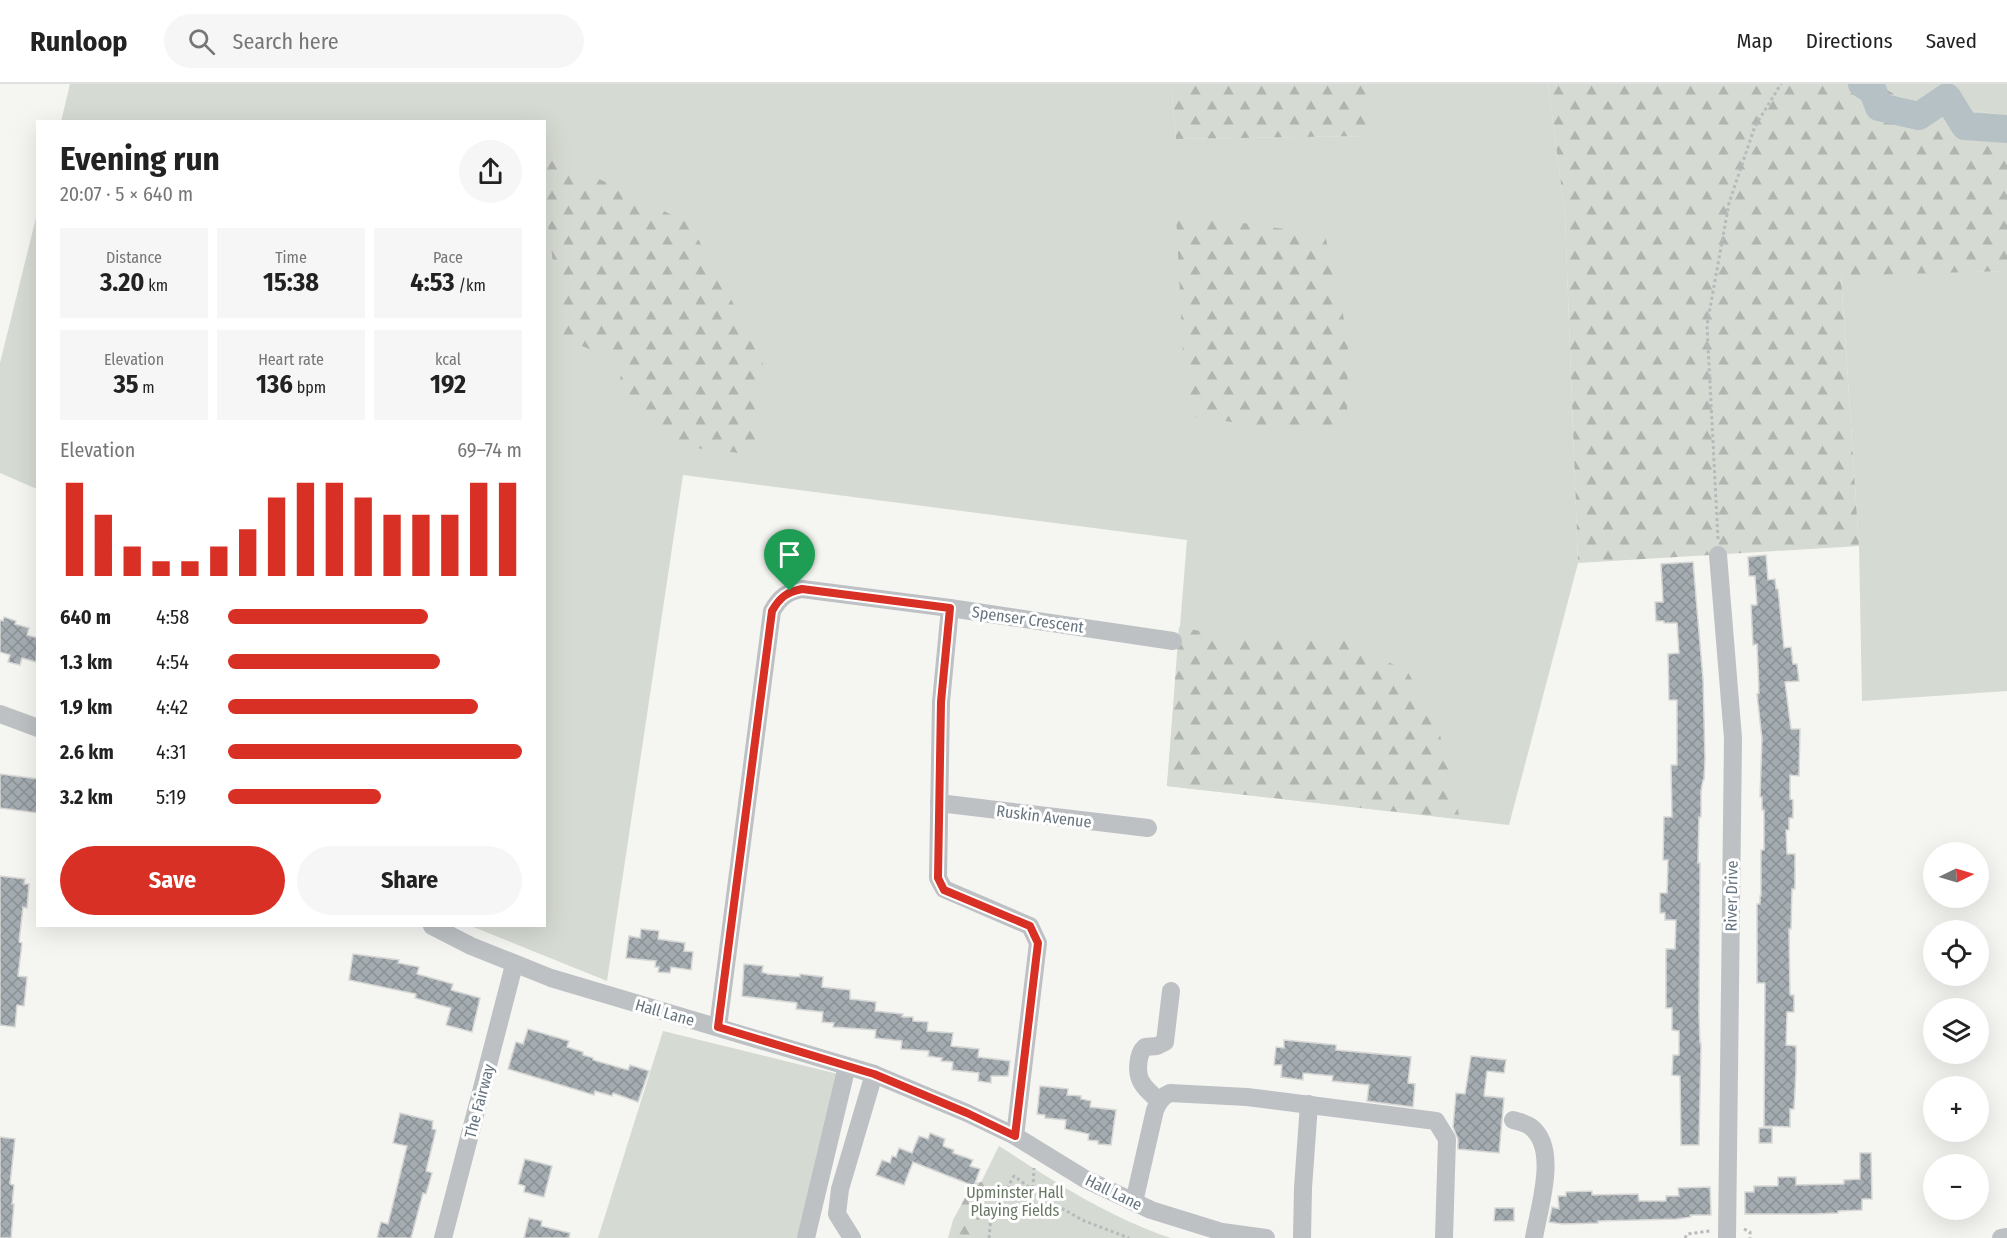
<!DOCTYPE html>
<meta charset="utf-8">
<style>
:root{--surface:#fff;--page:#f6f6f6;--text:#222;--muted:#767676;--line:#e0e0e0;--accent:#d93025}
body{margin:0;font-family:"Fira Sans Condensed",sans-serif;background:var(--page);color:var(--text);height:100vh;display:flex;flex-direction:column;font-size:22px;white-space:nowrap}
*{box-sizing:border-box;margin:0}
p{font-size:20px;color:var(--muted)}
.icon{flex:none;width:33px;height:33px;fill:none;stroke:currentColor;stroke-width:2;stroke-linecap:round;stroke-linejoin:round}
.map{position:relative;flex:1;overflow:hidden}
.sheet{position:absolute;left:36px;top:36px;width:510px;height:807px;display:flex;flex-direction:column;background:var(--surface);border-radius:0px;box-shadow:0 6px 24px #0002}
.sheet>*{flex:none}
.needle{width:39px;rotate:85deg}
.buttons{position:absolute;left:1923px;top:758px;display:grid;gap:12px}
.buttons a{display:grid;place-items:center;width:66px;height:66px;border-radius:50%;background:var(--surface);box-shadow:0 6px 24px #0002;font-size:30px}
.pin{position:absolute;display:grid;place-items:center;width:51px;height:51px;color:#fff;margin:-62px -26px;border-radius:50% 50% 50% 0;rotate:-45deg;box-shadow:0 0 6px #0007}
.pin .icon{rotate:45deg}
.round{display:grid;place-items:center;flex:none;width:63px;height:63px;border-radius:32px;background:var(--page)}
.summary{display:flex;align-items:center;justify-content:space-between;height:102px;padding:0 24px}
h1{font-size:33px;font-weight:700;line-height:45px}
.metrics{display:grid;grid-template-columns:repeat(3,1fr);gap:9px;height:102px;padding:6px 24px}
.metrics div{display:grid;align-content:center;border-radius:0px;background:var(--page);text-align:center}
.metrics b{font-size:26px;font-weight:700}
.metrics small{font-size:16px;font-weight:400}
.metrics p{font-size:16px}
.chart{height:168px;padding:12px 24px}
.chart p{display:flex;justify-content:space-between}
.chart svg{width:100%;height:108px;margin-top:6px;stroke:var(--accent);stroke-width:6}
.button{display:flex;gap:12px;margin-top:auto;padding:12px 24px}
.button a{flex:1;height:69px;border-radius:36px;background:var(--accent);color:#fff;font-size:24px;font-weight:700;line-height:69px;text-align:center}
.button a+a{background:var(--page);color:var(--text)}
ul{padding:0 24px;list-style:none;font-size:20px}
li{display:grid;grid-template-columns:96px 72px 1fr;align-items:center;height:45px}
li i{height:15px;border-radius:8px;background:var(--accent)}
header{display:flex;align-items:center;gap:36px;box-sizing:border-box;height:84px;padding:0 30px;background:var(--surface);border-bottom:2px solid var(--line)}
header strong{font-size:28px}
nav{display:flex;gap:33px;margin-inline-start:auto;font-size:21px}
.search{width:420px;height:54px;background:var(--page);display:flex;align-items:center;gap:15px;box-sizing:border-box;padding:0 21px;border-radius:33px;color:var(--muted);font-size:22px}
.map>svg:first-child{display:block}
.green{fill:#d5dad2}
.forest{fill:url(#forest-firs)}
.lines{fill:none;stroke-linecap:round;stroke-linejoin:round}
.river{stroke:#b6c1c5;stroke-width:28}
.building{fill:url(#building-cross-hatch);stroke:#d7d7d5;stroke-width:1.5}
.path{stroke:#b7babc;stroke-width:3;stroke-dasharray:3 3;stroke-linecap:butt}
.minor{stroke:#bdc1c4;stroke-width:18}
.route-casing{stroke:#fff;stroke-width:12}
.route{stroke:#d93025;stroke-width:8}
.labels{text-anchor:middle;stroke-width:6;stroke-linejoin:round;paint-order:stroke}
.street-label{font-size:16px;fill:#677581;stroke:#fff}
.park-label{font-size:16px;fill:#697865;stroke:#fff}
</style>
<header>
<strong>Runloop</strong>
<div class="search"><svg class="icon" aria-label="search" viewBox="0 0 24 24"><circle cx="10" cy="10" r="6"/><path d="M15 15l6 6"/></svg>Search here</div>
<nav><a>Map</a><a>Directions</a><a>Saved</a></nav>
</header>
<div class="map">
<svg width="2007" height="1154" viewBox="0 0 2007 1154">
<defs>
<pattern id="forest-firs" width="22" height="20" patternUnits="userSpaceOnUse" patternTransform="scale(1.5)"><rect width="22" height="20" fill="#d5dad2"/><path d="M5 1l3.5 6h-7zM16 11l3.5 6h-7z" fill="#b1b5b0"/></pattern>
<pattern id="building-cross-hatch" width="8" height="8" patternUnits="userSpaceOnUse" patternTransform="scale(1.5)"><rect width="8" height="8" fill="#a5acb1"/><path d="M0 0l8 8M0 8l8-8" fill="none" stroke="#8a9195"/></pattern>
</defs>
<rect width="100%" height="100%" fill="#f5f5f2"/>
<!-- green -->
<g class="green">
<path d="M70,0H1171L1176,55L1369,52L1370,0H1548L1565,131L1578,479L1509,741L1167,702L1187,456L683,391L607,897L471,842H544V38H61Z"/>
<path d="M1876,0H2007V32L1902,14Z"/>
<path d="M37,130V405L0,389V279Z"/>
<path d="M2007,187V607L1862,617L1859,462L1841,191Z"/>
<path d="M663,947L850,993L813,1154H598Z"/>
<path d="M999,1062C1055,1098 1108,1133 1171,1154H957V1147Z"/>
</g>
<!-- forest -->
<g class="forest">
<path d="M1171,0H1370V52L1176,55Z"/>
<path d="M1548,0H1876L1902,14L2007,32V187L1841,192L1859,462L1578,479L1565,131Z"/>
<path d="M545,68L690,140L763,274L757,371L678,362L619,309L622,278L564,255L545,122Z"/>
<path d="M1176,129L1325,151L1348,253L1347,343H1264L1186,331Z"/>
<path d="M1179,543L1237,554H1341L1408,588L1439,647L1460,735L1167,702Z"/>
<path d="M989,1097L976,1154H948L953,1136L973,1099Z"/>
</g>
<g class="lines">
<!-- river -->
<path class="river" d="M1862,0L1873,7L1879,23L1919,32L1947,13L1965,42L2007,45"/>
</g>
<!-- building -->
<g class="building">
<path d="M1766,471L1768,496L1775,495L1776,505H1778L1784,564L1791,563L1793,580H1797L1799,597L1785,598L1791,645H1800L1799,692L1790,691V715L1793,716V734H1789V746H1786L1787,770H1795V805H1792L1791,845H1789L1790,911H1794V928H1787L1786,961L1796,962V987L1794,1025H1790V1043L1764,1042L1765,899H1757V820H1760V812H1761V766H1764V726H1762V713H1760L1762,655L1757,610L1759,609L1758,582L1757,560L1753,561L1751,521H1757L1755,492H1749L1748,473Z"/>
<path d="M1693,478L1703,595L1705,675L1704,696H1703L1701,707V733H1699L1698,779H1700L1699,930L1700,959H1701L1699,1061H1681L1680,992L1672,991L1673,971H1679V947L1672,946V924H1666V865H1675L1676,836H1665V829H1660V809H1667L1668,776H1663L1664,733H1672L1671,681H1677V616H1669L1668,570L1679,569L1677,539H1664V537H1656L1655,518H1663L1661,480Z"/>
<path d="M4,533L16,537L15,540L29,544L27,551L38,554L36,578L22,574L20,581L8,578L10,571L0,568V536L3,537Z"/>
<path d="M0,690L38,695V729L0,724Z"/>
<path d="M0,792L25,795L24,800H29L27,824L23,823L19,858L22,859L18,892L27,893L24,922L17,921L15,943L0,941Z"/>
<path d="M641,845L659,847L658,855L685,859L684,867L693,868L691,886L671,883L670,889L658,888L659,883H655L656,877L626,874L629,852L640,854Z"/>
<path d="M353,870L399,876L398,879L419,883L417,890L453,900L451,906L480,914L472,948L446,941L451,924L415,914L416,910L349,896Z"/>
<path d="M744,880L763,882L762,888L768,890L800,893V890L823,893L822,903L850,906V915L876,918L875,927L903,930L902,933H913V937L928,938L927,947L953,949L951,962L979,965L978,973L1010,977L1008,992H991V999L978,997L979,989L952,986L953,978L941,977L942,974L928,972L929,967L901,965L902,957L875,954L876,946L833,943L834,939L822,938L823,928L796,925L797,919L742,912Z"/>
<path d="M528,945L569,957L567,963L583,968V971L593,974V976L628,986L630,981L649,987L638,1018L613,1009L612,1012L595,1007L594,1011L508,985L516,958L523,960Z"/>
<path d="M1284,956L1336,961V966L1411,973L1408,999L1415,1000L1413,1023L1367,1017L1369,1001L1332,997L1333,992L1303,989V996L1281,993L1282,981H1274L1276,963L1284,964Z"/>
<path d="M1471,972L1506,976L1504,989L1487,987L1484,1012L1504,1014L1499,1069L1458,1065V1055L1453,1043L1456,1009L1465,1010Z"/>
<path d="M1040,1002L1068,1005L1067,1011L1081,1012V1015L1091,1017L1090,1023L1116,1026L1111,1061L1098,1060V1057L1088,1056L1089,1050L1065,1045L1066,1036L1045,1034V1031L1037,1030Z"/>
<path d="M400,1029L433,1037L432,1045L436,1046L426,1087L432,1089L426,1110L423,1109L411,1154H377L381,1138L388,1140L407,1062L393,1059Z"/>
<rect x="1759" y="1044" width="13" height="15"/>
<path d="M930,1049L945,1055L943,1062L954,1066L953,1069L973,1076L970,1082L980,1085L974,1102L913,1078L904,1101L876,1091L882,1076L890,1079L892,1072L896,1073L899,1064L912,1069L919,1052L928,1055Z"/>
<path d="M0,1053L15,1055L10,1100L14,1101L12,1120H14L11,1154H0Z"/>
<path d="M1860,1069H1871L1872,1115H1862V1126L1838,1127V1129L1813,1130H1745V1108H1754V1102H1778V1093H1796V1101L1844,1100V1096L1860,1095Z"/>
<path d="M525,1075L552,1082L544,1113L524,1108L525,1102L518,1100Z"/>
<path d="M1710,1103L1711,1131H1690L1691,1133L1677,1135L1598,1137V1139L1563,1140L1549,1138L1552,1123L1559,1125L1558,1112H1566V1108L1592,1107V1111L1638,1110L1639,1117H1666V1112H1679L1678,1104Z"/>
<path d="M1495,1124H1514V1137H1494Z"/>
<path d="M529,1134L542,1137L541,1142L570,1149L569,1154H524Z"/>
</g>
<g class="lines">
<!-- path -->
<g class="path">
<path d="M1718,455L1707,241L1729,119L1755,42L1781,0"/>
<path d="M1033,1104L1034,1084"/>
<path d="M1744,1145L1750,1148V1154"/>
<path d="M989,1154L991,1132L1014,1092L1041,1112L1082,1136L1129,1154"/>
<path d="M1685,1154L1687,1150L1710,1147"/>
</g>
<!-- minor -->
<g class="minor">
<path d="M1718,471L1733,654L1727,1154"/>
<path d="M950,524L941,618L938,794L944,805L1030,842L1038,859L1015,1052"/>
<path d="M0,630L38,644"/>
<path d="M939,719L1148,744"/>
<path d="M432,842L471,862L551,894L874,990L967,1029L1015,1052L1085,1095L1151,1126L1222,1148L1266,1154"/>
<path d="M718,943L772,527C780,513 787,508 802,505L950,524L1173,557"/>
<path d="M1159,1017C1154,1012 1146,1006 1142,999C1136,990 1137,970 1145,963L1157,962L1165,958L1171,907"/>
<path d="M1513,1036C1519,1038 1526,1039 1531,1043C1559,1065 1539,1123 1534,1154"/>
<path d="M1134,1118L1155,1026C1158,1019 1162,1012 1170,1009L1247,1013L1436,1037L1447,1055L1444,1154"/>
<path d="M443,1154L514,881"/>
<path d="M806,1154L847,982"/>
<path d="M852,1154L837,1130L840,1105L874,990"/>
<path d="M1302,1154L1303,1104L1309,1020"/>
<path d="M2001,1154L2007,1153"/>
</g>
</g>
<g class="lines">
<defs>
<path id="route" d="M802,505L950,524L941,618L938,794L944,806L1030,842L1038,859L1015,1052L967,1029L874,990L718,943L772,527C780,513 787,508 802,505Z"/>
</defs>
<!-- route casing -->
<use href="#route" class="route-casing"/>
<!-- route -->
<use href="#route" class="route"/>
</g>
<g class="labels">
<!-- street labels -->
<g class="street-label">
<text transform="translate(1028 535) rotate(8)" y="6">Spenser Crescent</text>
<text transform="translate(1044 732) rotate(7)" y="6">Ruskin Avenue</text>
<text transform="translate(1731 812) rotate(-89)" y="6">River Drive</text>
<text transform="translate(665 928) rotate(16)" y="6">Hall Lane</text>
<text transform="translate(479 1017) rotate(-75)" y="6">The Fairway</text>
<text transform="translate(1114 1108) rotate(26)" y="6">Hall Lane</text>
</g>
<!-- park labels -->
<g class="park-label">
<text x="1015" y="1114">Upminster Hall<tspan x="1015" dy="18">Playing Fields</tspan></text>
</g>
</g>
</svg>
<div class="buttons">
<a><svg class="needle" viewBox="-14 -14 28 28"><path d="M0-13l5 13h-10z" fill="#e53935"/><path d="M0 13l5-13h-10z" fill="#767676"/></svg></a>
<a><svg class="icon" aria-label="locate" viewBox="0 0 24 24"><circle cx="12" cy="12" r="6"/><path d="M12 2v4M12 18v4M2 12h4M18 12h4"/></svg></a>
<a><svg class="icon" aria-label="layers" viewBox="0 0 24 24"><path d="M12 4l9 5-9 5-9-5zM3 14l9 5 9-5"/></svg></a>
<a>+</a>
<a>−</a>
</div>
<div class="pin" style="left:790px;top:507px;background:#1e9e55"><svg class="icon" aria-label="arrive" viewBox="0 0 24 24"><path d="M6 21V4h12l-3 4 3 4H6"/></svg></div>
<section class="sheet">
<div class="summary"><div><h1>Evening run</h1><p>20:07 · 5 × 640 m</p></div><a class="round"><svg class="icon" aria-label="share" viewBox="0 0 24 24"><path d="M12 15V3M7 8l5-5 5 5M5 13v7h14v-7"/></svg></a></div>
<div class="metrics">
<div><p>Distance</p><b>3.20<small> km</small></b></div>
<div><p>Time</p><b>15:38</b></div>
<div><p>Pace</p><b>4:53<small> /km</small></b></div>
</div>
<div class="metrics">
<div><p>Elevation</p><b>35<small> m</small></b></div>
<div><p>Heart rate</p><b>136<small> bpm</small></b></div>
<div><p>kcal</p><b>192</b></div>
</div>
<div class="chart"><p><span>Elevation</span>69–74 m</p>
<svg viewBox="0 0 160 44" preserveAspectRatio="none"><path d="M5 44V6M15 44V19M25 44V32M35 44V38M45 44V38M55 44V32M65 44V25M75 44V12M85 44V6M95 44V6M105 44V12M115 44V19M125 44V19M135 44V19M145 44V6M155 44V6"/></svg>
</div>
<ul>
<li><b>640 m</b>4:58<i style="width:68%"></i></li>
<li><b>1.3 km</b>4:54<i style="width:72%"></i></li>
<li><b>1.9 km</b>4:42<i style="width:85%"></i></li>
<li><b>2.6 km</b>4:31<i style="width:100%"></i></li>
<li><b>3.2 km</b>5:19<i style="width:52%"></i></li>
</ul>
<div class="button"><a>Save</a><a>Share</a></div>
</section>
</div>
